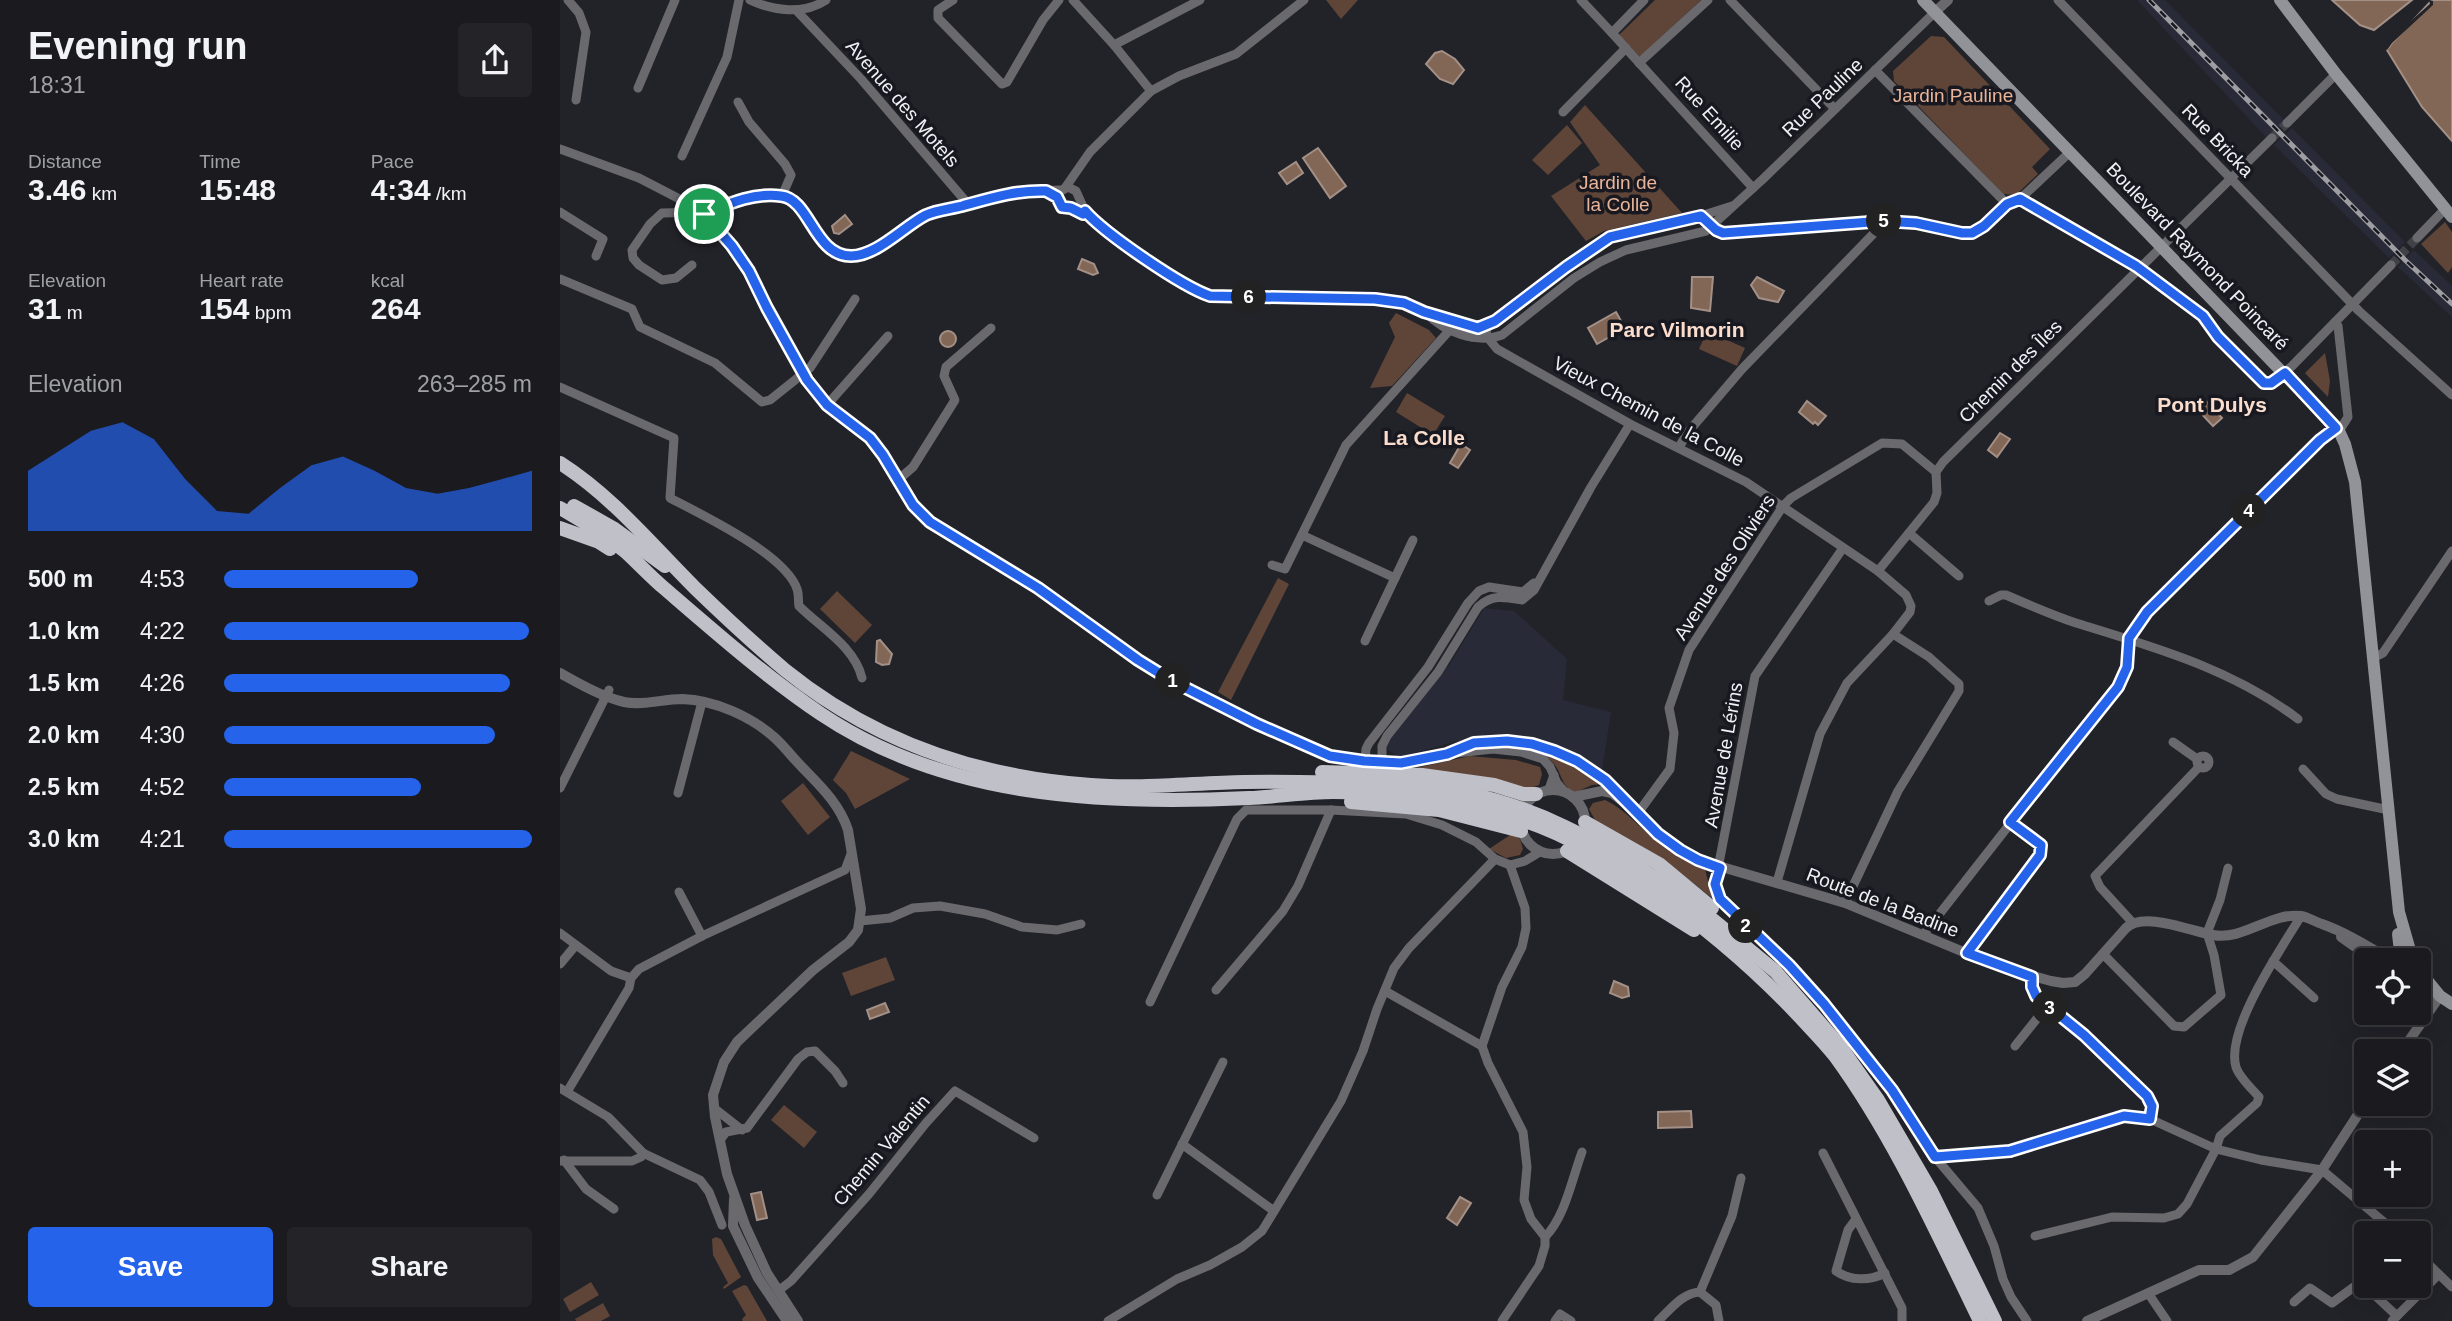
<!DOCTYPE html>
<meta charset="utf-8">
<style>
:root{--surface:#1a1a1f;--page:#232328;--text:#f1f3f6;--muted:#9fa1a4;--line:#38383d;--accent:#2563eb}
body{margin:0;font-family:Helvetica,sans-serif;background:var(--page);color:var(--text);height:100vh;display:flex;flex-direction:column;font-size:26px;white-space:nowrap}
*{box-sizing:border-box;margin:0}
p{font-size:23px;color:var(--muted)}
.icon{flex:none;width:38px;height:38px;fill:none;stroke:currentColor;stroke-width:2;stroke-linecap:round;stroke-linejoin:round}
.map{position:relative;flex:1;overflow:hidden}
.details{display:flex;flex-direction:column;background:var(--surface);width:560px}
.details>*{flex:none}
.buttons{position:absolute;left:1794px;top:948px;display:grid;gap:14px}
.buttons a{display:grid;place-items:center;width:77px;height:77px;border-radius:7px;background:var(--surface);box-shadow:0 7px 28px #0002,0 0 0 2px var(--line);font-size:35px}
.pin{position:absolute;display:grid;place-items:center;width:60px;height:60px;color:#fff;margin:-30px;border:4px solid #fff;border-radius:50%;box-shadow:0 2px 7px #0007}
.km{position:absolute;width:35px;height:35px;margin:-18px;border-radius:50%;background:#222;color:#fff;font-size:19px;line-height:35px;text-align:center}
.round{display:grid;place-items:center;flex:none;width:74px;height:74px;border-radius:7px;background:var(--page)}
.headline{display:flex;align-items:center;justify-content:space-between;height:119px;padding:0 28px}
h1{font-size:38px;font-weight:700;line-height:52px}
.metrics{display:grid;grid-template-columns:repeat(3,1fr);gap:10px;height:119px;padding:7px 28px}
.metrics div{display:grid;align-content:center}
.metrics b{font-size:30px;font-weight:700}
.metrics small{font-size:19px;font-weight:400}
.metrics p{font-size:19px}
.chart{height:196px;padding:14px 28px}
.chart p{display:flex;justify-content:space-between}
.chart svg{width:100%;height:126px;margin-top:7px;fill:var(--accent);opacity:.7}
.cta{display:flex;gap:14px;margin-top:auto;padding:14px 28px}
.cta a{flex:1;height:80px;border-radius:7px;background:var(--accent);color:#fff;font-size:28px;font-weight:700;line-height:80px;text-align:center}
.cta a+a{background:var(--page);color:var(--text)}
ul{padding:0 28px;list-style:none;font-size:23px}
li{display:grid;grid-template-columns:112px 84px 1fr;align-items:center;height:52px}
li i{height:18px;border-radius:9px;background:var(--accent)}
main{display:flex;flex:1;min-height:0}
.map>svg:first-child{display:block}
.built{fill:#292a37}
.green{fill:#5e4538}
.water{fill:#826656;stroke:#a39086;stroke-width:2}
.pier{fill:#222229}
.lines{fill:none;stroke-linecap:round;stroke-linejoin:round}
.minor-tunnel{stroke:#414148;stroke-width:9;stroke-dasharray:9 4.5;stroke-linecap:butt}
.minor{stroke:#6a6a6e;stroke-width:9}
.tertiary{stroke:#6a6a6e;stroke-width:10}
.secondary{stroke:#929399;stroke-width:12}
.trunk{stroke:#c0c0c9;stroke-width:14}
.rail-casing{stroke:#9d9da2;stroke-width:5}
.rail{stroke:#181920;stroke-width:2.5;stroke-dasharray:8;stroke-linecap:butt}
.trunk-bridge{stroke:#c0c0c9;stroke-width:14}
.route-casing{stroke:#fff;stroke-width:14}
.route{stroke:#2563eb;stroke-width:9}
.labels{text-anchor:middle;stroke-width:7;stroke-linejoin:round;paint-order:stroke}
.park-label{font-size:19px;fill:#e9b497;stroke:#181920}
.street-label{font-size:19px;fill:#f0f1f5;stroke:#181920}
.neighbourhood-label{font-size:21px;font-weight:bold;fill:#fbddcd;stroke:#181920}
</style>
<main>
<section class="details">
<div class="headline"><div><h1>Evening run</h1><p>18:31</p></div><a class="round"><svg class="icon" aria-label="share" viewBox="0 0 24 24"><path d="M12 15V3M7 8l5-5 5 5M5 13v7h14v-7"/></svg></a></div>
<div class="metrics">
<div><p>Distance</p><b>3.46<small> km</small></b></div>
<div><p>Time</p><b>15:48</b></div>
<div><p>Pace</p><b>4:34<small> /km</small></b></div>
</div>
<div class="metrics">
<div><p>Elevation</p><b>31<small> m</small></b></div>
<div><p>Heart rate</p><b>154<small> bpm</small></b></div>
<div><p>kcal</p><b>264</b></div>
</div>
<div class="chart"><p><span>Elevation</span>263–285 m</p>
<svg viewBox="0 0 160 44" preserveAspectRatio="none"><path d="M0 44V23L10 16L20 9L30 6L40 12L50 26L60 37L70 38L80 29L90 21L100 18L110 23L120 29L130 31L140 29L150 26L160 23V44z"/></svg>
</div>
<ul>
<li><b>500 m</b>4:53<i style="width:63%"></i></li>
<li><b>1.0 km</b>4:22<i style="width:99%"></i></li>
<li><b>1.5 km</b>4:26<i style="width:93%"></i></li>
<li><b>2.0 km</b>4:30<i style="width:88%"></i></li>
<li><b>2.5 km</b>4:52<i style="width:64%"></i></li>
<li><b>3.0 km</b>4:21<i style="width:100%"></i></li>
</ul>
<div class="cta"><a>Save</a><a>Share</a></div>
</section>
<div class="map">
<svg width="1892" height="1321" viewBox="0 0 1892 1321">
<rect width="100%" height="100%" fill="#222229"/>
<!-- built -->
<g class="built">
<path d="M1577,0H1605L1725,121L1708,139Z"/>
<path d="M1732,128L1845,242L1829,258L1714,145Z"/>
<path d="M1854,250L1892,286V317L1838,267Z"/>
<path d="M924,608L954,611L1007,659L1003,700L1051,712L1042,771L986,742L937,737L898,741L839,757L827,749L825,743L892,661Z"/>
</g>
<!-- green -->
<g class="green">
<path d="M766,0H798L781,19Z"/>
<path d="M1095,0H1141L1080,57L1059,35Z"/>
<path d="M1371,36L1384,37L1490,149L1472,167L1478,174L1456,195L1443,194L1334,81L1333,71Z"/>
<path d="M1025,105L1122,213L1044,231L1026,241L991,196L1040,165L1010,122Z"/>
<path d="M1007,125L1022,143L988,175L972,160Z"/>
<path d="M1885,222L1892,232V267L1888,273L1861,244Z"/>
<path d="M836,313L869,330L876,338L832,386L810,388L835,337L829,323Z"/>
<path d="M1147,331L1185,348L1177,366L1139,349Z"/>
<path d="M1765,353L1770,381L1768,397L1745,373Z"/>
<path d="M847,393L885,416L873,435L836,412Z"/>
<path d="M718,578L729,584L671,700L658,692Z"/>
<path d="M277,591L312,625L295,643L260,609Z"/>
<path d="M960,746C999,755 1013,760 1044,784L1032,785L1014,793C1004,786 1003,781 998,770C990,755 975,751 960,746Z"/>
<path d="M291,751L350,779L295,809L286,793L273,780Z"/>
<path d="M910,756L956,760L980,767L982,774L979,785L968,789L856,768Z"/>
<path d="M243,783L270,817L248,835L221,801Z"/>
<path d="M1045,800C1065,809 1080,828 1097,842C1111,854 1128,862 1145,869L1152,898L1123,875L1035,820L1029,809L1033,803Z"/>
<path d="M953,833L960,839L963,849L960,855L946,858L929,849Z"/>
<path d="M326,957L335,980L291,996L282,973Z"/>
<path d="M224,1105L257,1132L244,1148L211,1120Z"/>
<path d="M156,1237L161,1239L181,1277L164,1289L163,1287L168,1283L153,1255L152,1239Z"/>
<path d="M31,1282L39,1295L10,1312L3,1299Z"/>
<path d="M184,1285L187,1286L207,1321H183L182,1319L186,1315L172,1291Z"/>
<path d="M43,1303L50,1316L41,1321H16L15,1319Z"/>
</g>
<!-- water -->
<g class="water">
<path d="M1772,0H1852L1814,30L1800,25Z"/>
<path d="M1872,0H1892V141L1862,107L1827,50L1832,43Z"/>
<path d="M882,51L895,59L904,70L893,84L880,79L866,64L875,53Z"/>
<path d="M758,148L786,186L770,198L743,158Z"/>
<path d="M736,162L743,173L727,184L719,173Z"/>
<path d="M285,215L292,224L279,234L274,233L272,226Z"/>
<path d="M522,259L534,264L538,273L533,275L518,269Z"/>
<path d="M1132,277H1153L1150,311L1131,308Z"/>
<path d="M1197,277L1224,291L1218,302L1199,298L1191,285Z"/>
<path d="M1056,312L1065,328L1037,344L1028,328Z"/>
<circle cx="388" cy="339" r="8"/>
<path d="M1645,400L1662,418L1653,426L1637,409Z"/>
<path d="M1247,401L1266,416L1258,425L1255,422L1253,424L1239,412Z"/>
<path d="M1440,433L1450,439L1437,457L1428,450Z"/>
<path d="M901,444L910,450L898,468L890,463Z"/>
<path d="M320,640L332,654L329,664L322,665L316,662L317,641Z"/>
<path d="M1054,981L1068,987L1069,996L1062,998L1050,993Z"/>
<path d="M325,1003L329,1012L310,1019L307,1010Z"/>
<path d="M1131,1111L1132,1127L1098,1128V1112Z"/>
<path d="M201,1192L207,1218L197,1220L191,1194Z"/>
<path d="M900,1197L911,1203L897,1225L887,1218Z"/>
</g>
<!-- pier -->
<path class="pier" d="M1869,0L1873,1V5L1832,43L1827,50L1824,49L1829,40L1870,4Z"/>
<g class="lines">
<!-- minor-tunnel -->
<g class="minor-tunnel">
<path d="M1712,138L1727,123"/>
<path d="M1831,265L1857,238"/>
</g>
<!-- minor -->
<g class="minor">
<path d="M8,0L19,13L26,32L16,100"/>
<path d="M190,0C213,11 244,15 266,0"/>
<path d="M393,0L378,10V18L442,84L447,82L483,20L499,0"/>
<path d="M513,0L554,45L591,91"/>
<path d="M1021,0L1052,33"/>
<path d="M1084,0L1052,33L1193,188"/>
<path d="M1170,0L1275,109"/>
<path d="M1498,0L1799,311L1892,395"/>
<path d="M236,10L301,79L408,204"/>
<path d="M554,45L640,0"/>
<path d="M1079,63L1148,0"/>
<path d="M1315,70L1447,204"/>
<path d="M78,88L115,0"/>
<path d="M178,102L189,122L225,164L231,175L222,196"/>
<path d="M1003,112L1066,48"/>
<path d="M1727,123L1776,74"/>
<path d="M0,149L79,178L137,208L172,246L189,271L207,308L243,373L267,405L310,438L323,455L353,505L370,521L478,588L578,660L612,681L697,724L770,756L805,761L841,763L887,754L933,749L961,752L983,759L990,767L997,783L1004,791"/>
<path d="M122,156L167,57L179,0"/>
<path d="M505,188L530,152L591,91L619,76L676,54L744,0"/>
<path d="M1460,199L1510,152"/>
<path d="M0,212L43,239L36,256"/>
<path d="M144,214L181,199L222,196L233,200L266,245L276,252L290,256L321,245L370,213L451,192L501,190"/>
<path d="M1141,216L1156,230L1163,233L1324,221L1356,223L1402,233H1411L1424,226L1447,204L1460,199L1576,266L1643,316L1658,337L1704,383L1711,384L1732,366L1831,265"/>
<path d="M533,221L525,211L516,191L508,187L499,192L497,200L502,207L511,208L527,217L631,288L650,296L815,299L844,303L865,312L918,328L925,327L1006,267L1050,237L1128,220L1172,206"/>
<path d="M1857,238L1885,209"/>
<path d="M132,265L116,278L102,280L79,265L73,258L72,250L90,224L102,213L142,212"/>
<path d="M0,279L72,309L80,327L155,363L202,402L210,400L250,368L295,299"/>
<path d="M866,313C884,332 916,344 942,335L1014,278L1040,262L1066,250L1146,231L1203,179L1375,12"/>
<path d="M1775,322L1778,326L1788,417L1779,431"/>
<path d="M925,327L928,338L937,349L1070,424L1186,482L1318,571L1346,595L1351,606L1350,612L1333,634L1287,683L1260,734L1217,882"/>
<path d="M0,387L114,438L110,498C142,515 225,554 237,589C239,594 238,601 239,606C261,628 294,646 302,678"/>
<path d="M267,405L328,336"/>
<path d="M1119,447L1129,431L1182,369L1320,227L1324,221"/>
<path d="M338,480L353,467L395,400L384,376L386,367L431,328"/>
<path d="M1349,533L1399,576"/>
<path d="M742,535L835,578L805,641"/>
<path d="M1283,548L1195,676L1155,884L1160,899L1229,965L1264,1004L1332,1090L1375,1157L1450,1151L1564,1116L1590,1119L1656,1149L1701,1160L1762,1170L1838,1234"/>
<path d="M712,565L725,569L786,445L888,332L892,324"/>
<path d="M1318,571L1374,502L1377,493L1376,472L1383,462L1712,138"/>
<path d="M835,578L853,540"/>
<path d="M1429,601L1441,595H1446C1469,605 1492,615 1516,623C1594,647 1672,669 1738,719"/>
<path d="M1813,658L1823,653L1892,551"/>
<path d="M1613,742L1637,759"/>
<path d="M896,750C953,727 1022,751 1060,797"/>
<circle cx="1643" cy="762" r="6"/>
<path d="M805,761L806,749L809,743L868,667L908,603L919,591L929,587L963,592L974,583"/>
<path d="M822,762V746L827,736L878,672L918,607C932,594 945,597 962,600L974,590L1031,487L1070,424"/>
<path d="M1743,769L1766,794L1777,799L1829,810"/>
<path d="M0,788L49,690"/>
<path d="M989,789L994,775"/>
<path d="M118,793L142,702"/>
<path d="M1078,813L1110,769L1114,733L1109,708L1129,650L1223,506L1231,498L1322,443L1342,444L1376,472"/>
<path d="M119,892L142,936"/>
<path d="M1285,903L1338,791L1399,691V684L1369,657L1333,634"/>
<path d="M300,921L330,918L353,908L380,906L425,914L462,927L497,930L521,924"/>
<path d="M1572,922L1540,887L1535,876L1639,767"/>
<path d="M0,933L51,971L71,978"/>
<path d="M1363,935L1558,686L1567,667L1569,638L1587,612L1760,440L1776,428"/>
<path d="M1407,953L1480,855L1481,845L1450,822"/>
<path d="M1543,954L1614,1026L1624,1027L1661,995L1654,955L1647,933L1660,900L1668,868"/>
<path d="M1713,961L1754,998"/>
<path d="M0,964L15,946"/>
<path d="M1472,977V987L1476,996L1524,1035L1587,1096L1592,1106L1590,1119"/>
<path d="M656,990L723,911L738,886L771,810"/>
<path d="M825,991L922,1046"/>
<path d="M590,1002L677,819L686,810H771L846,814L882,825L916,842L935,859L950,865L965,861L980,852"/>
<path d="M1455,1046L1487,1006"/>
<path d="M0,1088L48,1117L83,1153L140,1180L149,1192L162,1225"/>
<path d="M7,1092L69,988L71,978L79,969L142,936L285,870L291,854"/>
<path d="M154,1108L182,1130"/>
<path d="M160,1140L166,1132L187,1128L238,1059L247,1052L255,1051L275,1071L283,1083"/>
<path d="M622,1144L714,1211"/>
<path d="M1263,1153L1342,1308V1321"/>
<path d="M1375,1157L1418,1208L1434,1246L1443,1279L1451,1297L1467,1321"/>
<path d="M4,1160L26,1189L54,1209"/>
<path d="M0,1161H72L81,1157L83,1153"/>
<path d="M597,1195L663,1062"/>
<path d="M1296,1219L1288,1230L1276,1271C1290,1281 1310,1281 1325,1273"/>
<path d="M1475,1236L1552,1217L1604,1218L1618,1214L1627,1204L1656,1149L1660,1136L1697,1103L1699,1097C1692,1089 1679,1077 1676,1067C1665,1030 1721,949 1741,916"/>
<path d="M985,1237C1005,1217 1012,1179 1022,1152"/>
<path d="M1858,1254L1892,1287"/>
<path d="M218,1291L231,1281L309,1194L366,1123L395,1091L474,1138"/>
<path d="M1140,1292L1172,1216L1181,1178"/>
<path d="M1588,1293L1607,1321"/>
<path d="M1734,1302L1750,1288L1772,1303L1798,1284L1805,1286L1837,1316"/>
<path d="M548,1321L617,1279L650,1265L682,1247L702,1231L781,1101L803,1051L817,1009L834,968L849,948L935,859"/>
<path d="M942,1321L979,1266L985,1246V1237L971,1219L964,1200L967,1167L963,1132L928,1063L922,1046L942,987L962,947L966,928L965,908L950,865"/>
<path d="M995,1321L1000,1314L1011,1321"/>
<path d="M1098,1321C1111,1309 1122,1293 1140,1292L1156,1305L1159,1321"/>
<path d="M1832,1321L1878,1275"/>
</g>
<!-- tertiary -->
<g class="tertiary">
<path d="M1375,12L1388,0"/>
<path d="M0,673C20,684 42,697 64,702C84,706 102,699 122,699C155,700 192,717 215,738C224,746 232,757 241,766C260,786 279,803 288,830L301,909L298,930L289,942L253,970L177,1042L164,1062L153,1095L155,1117L167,1174L185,1225L207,1273L238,1321"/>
<circle cx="993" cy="822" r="32"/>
<path d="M1013,797L1042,791L1052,793L1078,813L1098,834L1138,860L1285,903L1440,967L1491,981L1503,983L1515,982L1525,974L1566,928C1584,911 1630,931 1653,935C1683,941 1711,912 1741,916C1748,917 1755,922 1762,924C1787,933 1809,947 1833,961"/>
<path d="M1781,937L1815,961"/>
<path d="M1841,1052L1880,996"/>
<path d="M174,1199L173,1226L198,1278L227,1321"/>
<path d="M1527,1321L1639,1270H1669L1693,1257L1762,1170L1806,1102"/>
</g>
<!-- secondary -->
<g class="secondary">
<path d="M1363,0L1779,431L1785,444L1795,482L1839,912L1853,961"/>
<path d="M1720,0L1776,74L1892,217"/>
<path d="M1838,934L1841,961"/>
<path d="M1858,969L1880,996L1892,1004"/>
</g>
<!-- trunk -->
<g class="trunk">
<path d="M0,463C53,497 91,544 135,588C164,616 194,644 225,670C314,742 418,777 531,785C582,789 633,783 684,782C741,781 797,783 853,785"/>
<path d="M14,506L53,528L105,566"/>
<path d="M0,508C23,521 45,535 66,552C79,564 91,577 104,588C155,632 205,676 261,714C386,798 542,805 689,798C717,797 745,792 773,792C799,792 826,794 852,795"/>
<path d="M0,528L39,542L50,549"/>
<path d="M762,772L862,775L934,785L963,794H976"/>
<path d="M791,802L879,810L961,831"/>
<path d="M1025,822L1099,864L1152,908"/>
<path d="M1007,851L1134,930"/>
<path d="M1097,879L1142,911L1215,971L1280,1046L1318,1100L1371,1191L1435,1321"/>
<path d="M1090,888C1144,926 1194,968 1239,1016C1251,1029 1264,1042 1275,1056C1334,1137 1376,1231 1420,1321"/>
</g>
<defs>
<path id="rail" d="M1589,0L1845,260L1892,304"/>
</defs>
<!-- rail casing -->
<use href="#rail" class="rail-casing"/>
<!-- rail -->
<use href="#rail" class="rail"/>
<!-- trunk-bridge -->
<g class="trunk-bridge">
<path d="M853,785C871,788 889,790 906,793C976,807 1037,841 1097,879"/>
<path d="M852,795C890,801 926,808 962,820C1009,835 1050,862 1090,888"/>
</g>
</g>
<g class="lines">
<defs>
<path id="route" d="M486,191L497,197L502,207L511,208L523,214L525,211C544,233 621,286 650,296L815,299L844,303L864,312L918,328L935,321L1006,267L1050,237L1141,216L1156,230L1163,233L1324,221L1356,223L1402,233H1412L1424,226L1447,204L1460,199L1576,266L1643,316L1658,337L1704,383H1711L1725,373L1776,428L1760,440L1587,612L1569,638L1567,667L1558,687L1450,822L1481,845L1480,855L1407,953L1472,977V987L1476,996L1524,1035L1587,1096L1592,1106L1590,1119L1564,1116L1450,1151L1375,1157L1332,1090L1264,1004L1229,965L1160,899L1155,884L1160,868L1138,860L1120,850L1098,834L1045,780L1017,761L994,751L972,744L947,741L914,743L887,754L841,763L804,761L770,756L697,724L612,681L578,660L478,588L370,522L353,505L323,455L310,438L267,405L247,380L207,308L189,271L172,246L144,214C168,204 194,192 221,196C250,199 254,256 291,256C317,256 344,226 366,215C377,210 390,209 402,206C431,198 456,190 486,191Z"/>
</defs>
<!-- route casing -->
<use href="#route" class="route-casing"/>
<!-- route -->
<use href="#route" class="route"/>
</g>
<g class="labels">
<!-- park labels -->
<g class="park-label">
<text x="1393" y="102">Jardin Pauline</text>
<text x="1058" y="189">Jardin de<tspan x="1058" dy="22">la Colle</tspan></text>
</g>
<!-- street labels -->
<g class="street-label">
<text transform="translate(1262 97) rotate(-44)" y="7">Rue Pauline</text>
<text transform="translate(343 103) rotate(49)" y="7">Avenue des Motels</text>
<text transform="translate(1150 113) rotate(48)" y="7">Rue Emilie</text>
<text transform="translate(1658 140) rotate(46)" y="7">Rue Bricka</text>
<text transform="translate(1638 256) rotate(46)" y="7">Boulevard Raymond Poincaré</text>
<text transform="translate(1450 371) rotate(-45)" y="7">Chemin des Îles</text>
<text transform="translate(1089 411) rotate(28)" y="7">Vieux Chemin de la Colle</text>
<text transform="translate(1164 567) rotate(-57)" y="7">Avenue des Oliviers</text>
<text transform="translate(1163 755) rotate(-80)" y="7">Avenue de Lérins</text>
<text transform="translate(1323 902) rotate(21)" y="7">Route de la Badine</text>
<text transform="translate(321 1150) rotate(-50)" y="7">Chemin Valentin</text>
</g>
<!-- neighbourhood labels -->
<g class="neighbourhood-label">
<text x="1117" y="337">Parc Vilmorin</text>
<text x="1652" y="412">Pont Dulys</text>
<text x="864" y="445">La Colle</text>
</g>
</g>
</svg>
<div class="buttons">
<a><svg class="icon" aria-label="locate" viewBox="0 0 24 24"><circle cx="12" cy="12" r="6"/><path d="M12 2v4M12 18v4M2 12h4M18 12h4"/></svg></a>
<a><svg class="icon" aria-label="layers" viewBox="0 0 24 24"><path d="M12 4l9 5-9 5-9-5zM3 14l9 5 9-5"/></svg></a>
<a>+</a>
<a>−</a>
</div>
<div class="pin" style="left:144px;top:214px;background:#1e9e55"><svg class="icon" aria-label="arrive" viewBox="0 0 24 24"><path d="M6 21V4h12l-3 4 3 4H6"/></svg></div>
<b class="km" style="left:613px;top:681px">1</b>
<b class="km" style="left:1186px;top:926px">2</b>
<b class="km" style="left:1490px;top:1008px">3</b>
<b class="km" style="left:1689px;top:511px">4</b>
<b class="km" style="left:1324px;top:221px">5</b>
<b class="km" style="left:689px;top:297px">6</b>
</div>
</main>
